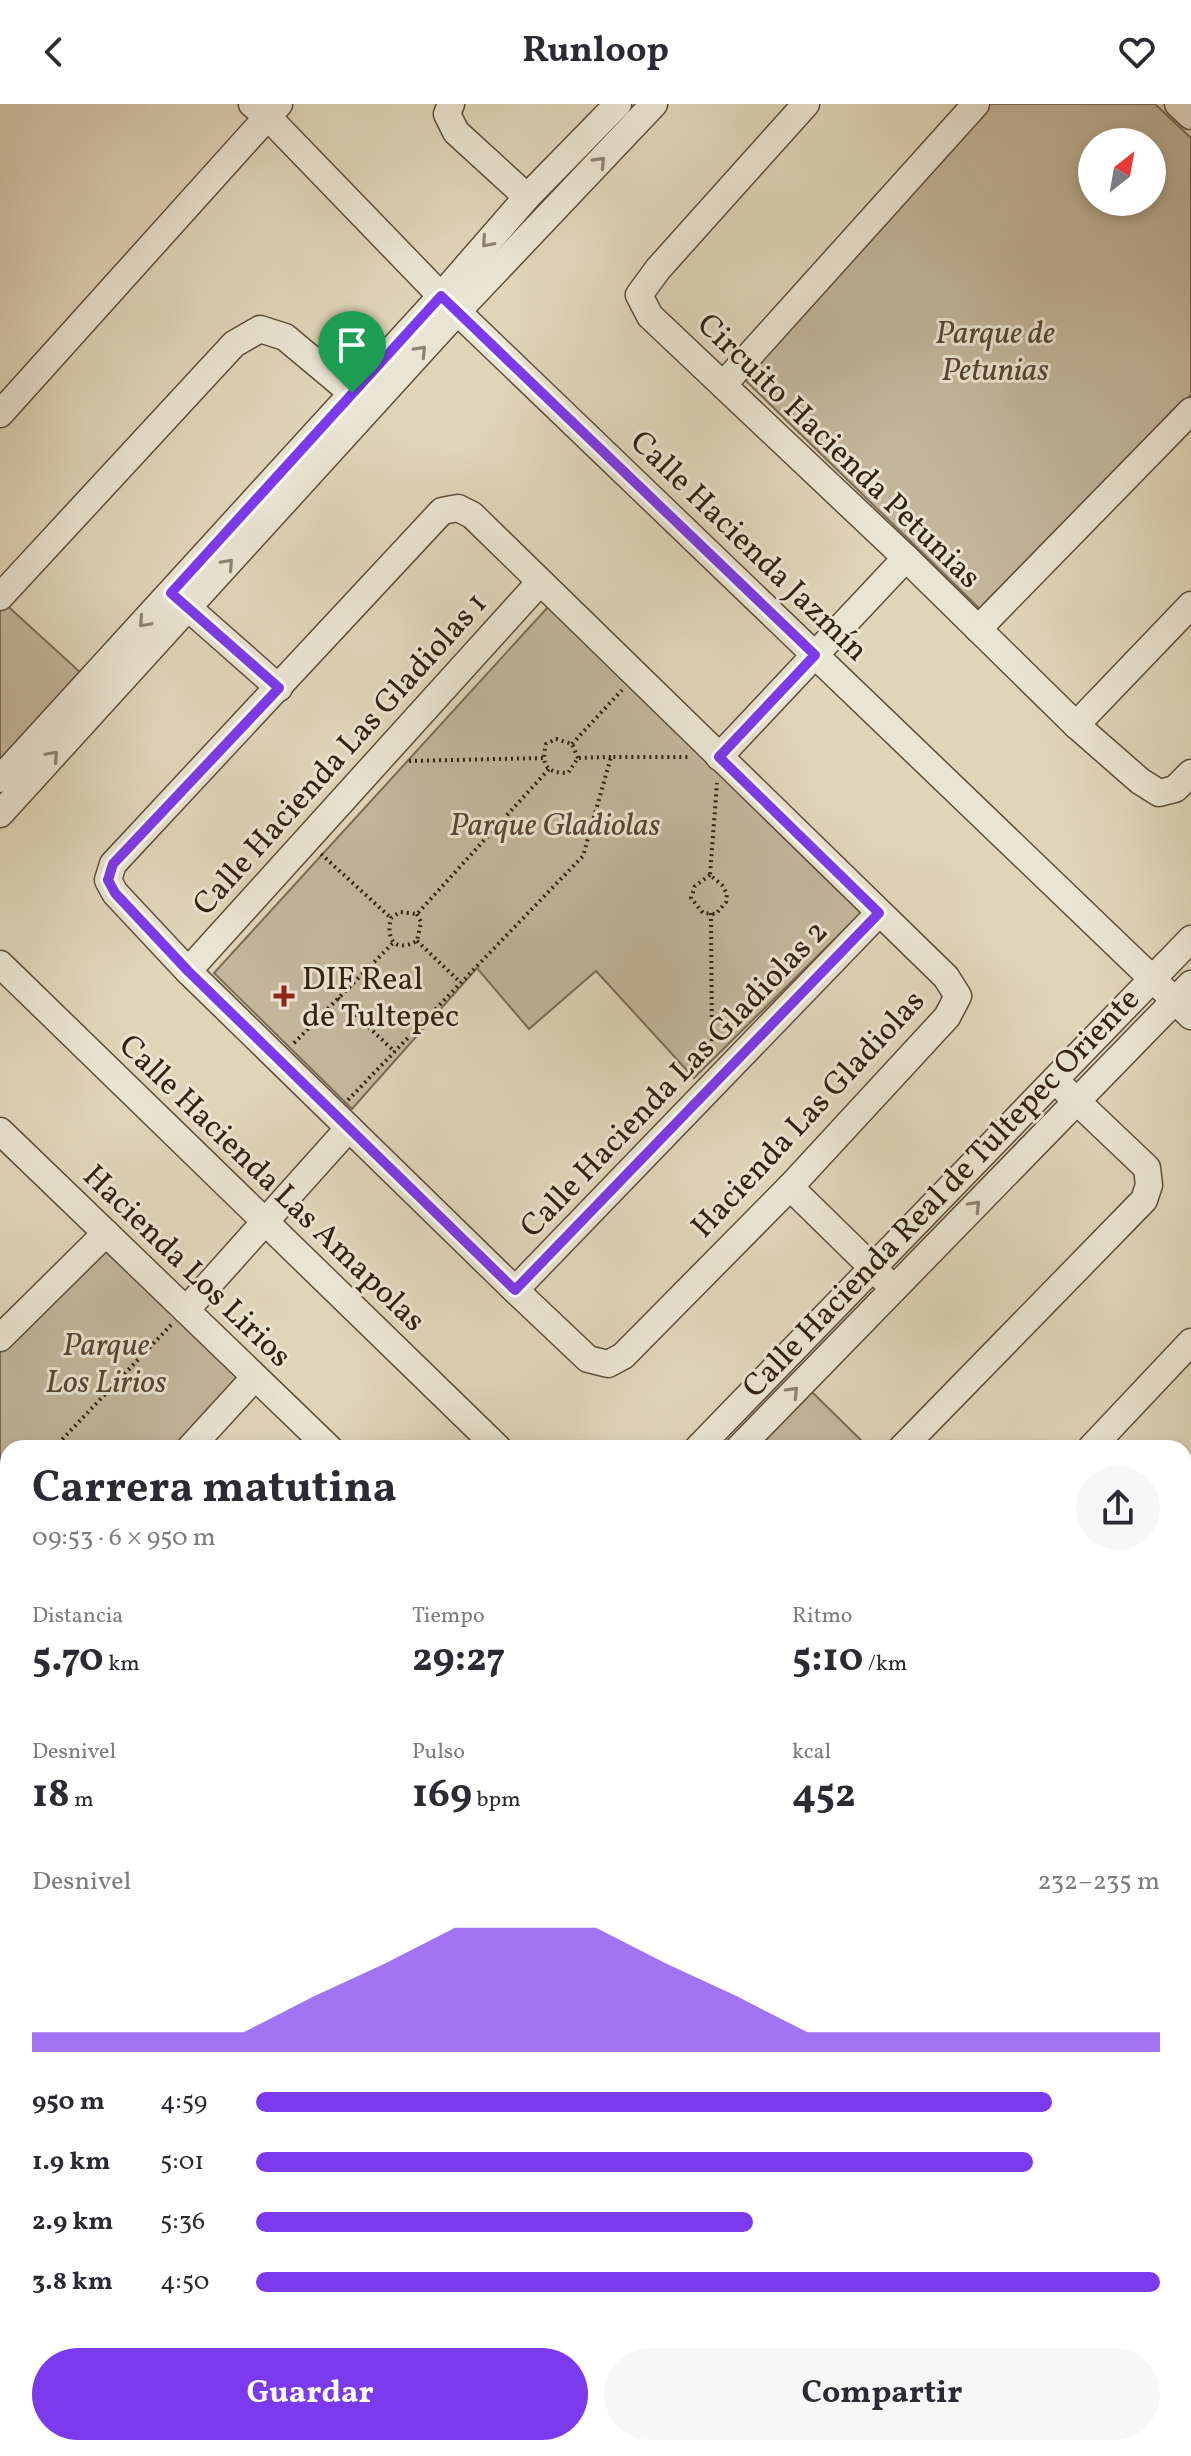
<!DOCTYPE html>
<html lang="es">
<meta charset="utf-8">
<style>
:root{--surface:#fff;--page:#f7f7f7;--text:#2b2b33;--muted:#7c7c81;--accent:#7c3aed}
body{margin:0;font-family:Vollkorn,serif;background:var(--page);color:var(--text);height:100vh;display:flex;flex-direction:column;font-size:30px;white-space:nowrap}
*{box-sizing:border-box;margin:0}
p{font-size:26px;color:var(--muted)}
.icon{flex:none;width:44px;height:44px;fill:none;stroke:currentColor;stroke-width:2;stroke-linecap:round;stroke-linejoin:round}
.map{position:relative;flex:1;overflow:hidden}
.details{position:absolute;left:0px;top:1336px;width:1192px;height:1016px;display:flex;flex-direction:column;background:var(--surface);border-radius:24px 24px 0 0;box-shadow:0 4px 12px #0003}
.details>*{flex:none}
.needle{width:52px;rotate:31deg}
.controls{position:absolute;left:1078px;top:24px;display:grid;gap:16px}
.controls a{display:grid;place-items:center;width:88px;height:88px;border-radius:50%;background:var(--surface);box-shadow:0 4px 12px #0003;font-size:40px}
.pin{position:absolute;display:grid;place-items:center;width:68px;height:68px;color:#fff;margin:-82px -34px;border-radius:50% 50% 50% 0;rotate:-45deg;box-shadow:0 0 8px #0007}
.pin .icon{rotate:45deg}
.round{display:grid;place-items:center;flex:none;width:84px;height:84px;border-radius:42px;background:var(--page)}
.headline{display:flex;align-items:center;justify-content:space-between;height:136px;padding:0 32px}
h1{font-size:44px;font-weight:700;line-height:60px}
.figures{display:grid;grid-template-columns:repeat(3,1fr);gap:12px;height:136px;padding:8px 32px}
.figures div{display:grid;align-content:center}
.figures b{font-size:40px;font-weight:700}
.figures small{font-size:22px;font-weight:400}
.figures p{font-size:22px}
.chart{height:224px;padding:16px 32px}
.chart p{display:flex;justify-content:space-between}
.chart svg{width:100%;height:144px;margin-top:8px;fill:var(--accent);opacity:.7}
.primary-button{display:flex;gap:16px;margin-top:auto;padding:16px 32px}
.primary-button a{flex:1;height:92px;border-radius:48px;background:var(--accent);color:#fff;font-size:32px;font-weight:700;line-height:92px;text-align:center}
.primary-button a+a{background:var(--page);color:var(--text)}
ul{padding:0 32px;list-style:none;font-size:26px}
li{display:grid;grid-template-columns:128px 96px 1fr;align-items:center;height:60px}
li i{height:20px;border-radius:10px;background:var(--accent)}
header{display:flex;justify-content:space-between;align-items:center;height:104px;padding:0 32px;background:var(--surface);font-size:36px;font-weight:700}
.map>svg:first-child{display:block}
.green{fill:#c2b69c;stroke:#7a6c56;stroke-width:2;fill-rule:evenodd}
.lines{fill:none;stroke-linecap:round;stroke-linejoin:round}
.minor-casing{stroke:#5e4e3b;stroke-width:29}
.major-casing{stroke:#332111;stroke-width:35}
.path{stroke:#332111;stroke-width:4;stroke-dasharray:2 4;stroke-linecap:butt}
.minor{stroke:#eae4d2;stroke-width:26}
.major{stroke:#dfd5b9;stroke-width:32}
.oneway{stroke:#8e8272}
.route-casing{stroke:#fff;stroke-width:16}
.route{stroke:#7c3aed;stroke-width:10}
.poi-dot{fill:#8f2418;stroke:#eae4d2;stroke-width:3}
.labels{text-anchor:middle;stroke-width:6;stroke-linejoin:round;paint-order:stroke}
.park-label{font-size:32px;font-style:italic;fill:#574634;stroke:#eae4d2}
.street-label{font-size:32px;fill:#332111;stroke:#eae4d2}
.poi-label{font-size:32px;fill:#332111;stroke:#eae4d2;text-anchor:start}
</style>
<header><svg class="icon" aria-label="back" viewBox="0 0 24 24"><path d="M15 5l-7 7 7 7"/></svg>Runloop<svg class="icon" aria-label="heart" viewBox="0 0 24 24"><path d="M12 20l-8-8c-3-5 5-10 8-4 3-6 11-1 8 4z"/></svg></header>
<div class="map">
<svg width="1191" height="2352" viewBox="0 0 1191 2352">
<rect width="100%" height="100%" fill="#dfd5b9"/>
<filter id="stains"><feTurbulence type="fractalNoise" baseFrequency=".0025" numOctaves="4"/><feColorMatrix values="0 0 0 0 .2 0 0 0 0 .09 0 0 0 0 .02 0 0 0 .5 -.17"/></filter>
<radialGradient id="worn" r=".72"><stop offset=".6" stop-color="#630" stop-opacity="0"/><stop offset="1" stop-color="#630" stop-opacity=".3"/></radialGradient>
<!-- green -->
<g class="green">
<path d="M984,0H1155L1191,34V291L981,506L742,273ZM1092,38H1152V98H1092Z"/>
<path d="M1,496L81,569L0,656V497Z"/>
<path d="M548,503L863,807L694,974L596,867L529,925L477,864L352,1005L214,869Z"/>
<path d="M105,1137L250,1274L184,1344H8V1528L0,1520V1242Z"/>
<path d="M810,1286L869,1344H754Z"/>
</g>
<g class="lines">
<defs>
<g id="minor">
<path d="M252,0L268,13L441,192L1191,912"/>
<path d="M451,0L447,10L456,28L527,93"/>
<path d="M806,0L658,165L639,191L650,212L906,454L1076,621L1140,677L1159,689L1175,685L1191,669"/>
<path d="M1178,0L1191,12"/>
<path d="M723,281L976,0"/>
<path d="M0,310L279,0"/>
<path d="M458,404L472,411L946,873L958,892L947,913L790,1083L623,1252L608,1260L588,1255L515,1186L188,867L115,789L108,776L113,760L442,407Z"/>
<path d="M0,493L234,240L260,225L285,233L352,289"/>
<path d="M177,494L279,584"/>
<path d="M978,525L1191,307"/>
<path d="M1076,621L1191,501"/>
<path d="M719,653L906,454"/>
<path d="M0,675L441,192L527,93L618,0"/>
<path d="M0,710L457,208L654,0"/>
<path d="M0,860L498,1344"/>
<path d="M188,867L540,478"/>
<path d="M0,1027L329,1344"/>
<path d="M790,1083L885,1176"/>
<path d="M515,1186L879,809"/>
<path d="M186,1206L349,1024"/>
<path d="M0,1234L106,1129"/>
<path d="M190,1344L255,1273"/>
<path d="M698,1344L1191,835"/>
<path d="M739,1344L1191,880"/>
<path d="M902,1344L1144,1096L1149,1081L1147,1064L1065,986"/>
<path d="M1091,1344L1191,1238"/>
<path d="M1184,1447L1191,1440"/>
<path d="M0,1530L8,1537"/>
<path d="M1184,1652L1191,1644"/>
<path d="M0,1716L8,1724"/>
<path d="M1184,1810L1191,1817"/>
<path d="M0,2064L8,2056"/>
<path d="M0,2102L8,2093"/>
<path d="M0,2283L8,2275"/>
<path d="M761,2344L769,2352"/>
<path d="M120,2352L128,2344"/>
<path d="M618,2352L626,2344"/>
<path d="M701,2352L709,2344"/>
<path d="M838,2352L845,2344"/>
</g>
<g id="major">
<path d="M1184,2262L1191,2255"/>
<path d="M1184,2314L1191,2307"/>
<path d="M1096,2352L1104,2344"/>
<path d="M1148,2352L1156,2344"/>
</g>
</defs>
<!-- minor casing -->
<use href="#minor" class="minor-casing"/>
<!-- major casing -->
<use href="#major" class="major-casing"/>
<!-- path -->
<g class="path">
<path d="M572,640L622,586"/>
<path d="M578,654L572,640L556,635L546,640C541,661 546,669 568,669L578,654L611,653"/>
<path d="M409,657L543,654"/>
<path d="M321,750L391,814"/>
<path d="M710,771L695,782L691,794L703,809L716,810L726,798L727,790L722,781L710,771L717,679"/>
<path d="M711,809L712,945L715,950"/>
<path d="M417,810L421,818L417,837C394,849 386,835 391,814L400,808L417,810L549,665"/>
<path d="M417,837L460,878"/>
<path d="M338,894L395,948"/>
<path d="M294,939L394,838"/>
<path d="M348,996L583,752L611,653H689"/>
<path d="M54,1344L171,1221"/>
<path d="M0,1397L8,1390"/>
</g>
<!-- minor -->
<use href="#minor" class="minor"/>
<!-- major -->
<use href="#major" class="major"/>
</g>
<!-- one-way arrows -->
<defs><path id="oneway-chevron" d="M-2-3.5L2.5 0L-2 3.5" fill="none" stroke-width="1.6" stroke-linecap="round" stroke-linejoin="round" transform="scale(2)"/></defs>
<g class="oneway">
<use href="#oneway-chevron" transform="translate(600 58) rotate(-47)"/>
<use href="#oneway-chevron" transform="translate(487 138) rotate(131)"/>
<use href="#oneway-chevron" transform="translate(421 247) rotate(-47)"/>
<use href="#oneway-chevron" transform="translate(228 460) rotate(-48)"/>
<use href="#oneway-chevron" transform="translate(144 518) rotate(132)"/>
<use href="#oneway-chevron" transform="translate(53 652) rotate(-48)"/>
<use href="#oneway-chevron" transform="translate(975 1102) rotate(-46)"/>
<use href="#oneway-chevron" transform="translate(793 1288) rotate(-46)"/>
</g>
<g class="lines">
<defs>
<path id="route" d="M441,192L815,551L719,653L879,809L515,1186L188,867L115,789L108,776L113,760L279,584L171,489Z"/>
</defs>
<!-- route casing -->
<use href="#route" class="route-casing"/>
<!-- route -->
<use href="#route" class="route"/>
</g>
<!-- markers -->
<path class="poi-dot" d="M280 880h8v8h8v8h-8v8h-8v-8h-8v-8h8z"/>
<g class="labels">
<!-- park labels -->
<g class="park-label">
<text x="995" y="239">Parque de<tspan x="995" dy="37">Petunias</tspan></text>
<text x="555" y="731">Parque Gladiolas</text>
<text x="106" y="1251">Parque<tspan x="106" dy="37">Los Lirios</tspan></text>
</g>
<!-- street labels -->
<g class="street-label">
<text transform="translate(840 346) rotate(44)" y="11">Circuito Hacienda Petunias</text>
<text transform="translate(750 441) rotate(44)" y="11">Calle Hacienda Jazmín</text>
<text transform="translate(339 649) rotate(-48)" y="11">Calle Hacienda Las Gladiolas 1</text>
<text transform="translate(673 974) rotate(-46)" y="11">Calle Hacienda Las Gladiolas 2</text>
<text transform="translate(807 1009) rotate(-47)" y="11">Hacienda Las Gladiolas</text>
<text transform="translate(273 1078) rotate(44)" y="11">Calle Hacienda Las Amapolas</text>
<text transform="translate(940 1088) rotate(-46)" y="11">Calle Hacienda Real de Tultepec Oriente</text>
<text transform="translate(188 1161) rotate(44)" y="11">Hacienda Los Lirios</text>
</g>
<!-- poi labels -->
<g class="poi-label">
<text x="302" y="885">DIF Real<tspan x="302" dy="37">de Tultepec</tspan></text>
</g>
</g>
<rect width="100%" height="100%" filter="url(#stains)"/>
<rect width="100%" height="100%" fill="url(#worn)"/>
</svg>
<div class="controls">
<a><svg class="needle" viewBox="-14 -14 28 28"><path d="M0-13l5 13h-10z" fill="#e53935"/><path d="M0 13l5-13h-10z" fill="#7c7c81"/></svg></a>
</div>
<div class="pin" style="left:352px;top:289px;background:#1e9e55"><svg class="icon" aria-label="arrive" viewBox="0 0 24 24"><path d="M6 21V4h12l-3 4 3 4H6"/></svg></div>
<section class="details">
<div class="headline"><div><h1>Carrera matutina</h1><p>09:53 · 6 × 950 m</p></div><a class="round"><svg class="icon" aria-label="share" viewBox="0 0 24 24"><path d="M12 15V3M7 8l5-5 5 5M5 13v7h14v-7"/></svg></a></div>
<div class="figures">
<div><p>Distancia</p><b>5.70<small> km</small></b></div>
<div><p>Tiempo</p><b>29:27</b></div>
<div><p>Ritmo</p><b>5:10<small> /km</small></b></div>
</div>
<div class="figures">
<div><p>Desnivel</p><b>18<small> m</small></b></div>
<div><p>Pulso</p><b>169<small> bpm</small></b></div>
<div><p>kcal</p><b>452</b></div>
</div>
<div class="chart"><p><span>Desnivel</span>232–235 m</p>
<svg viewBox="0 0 160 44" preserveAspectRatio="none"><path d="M0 44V38L10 38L20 38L30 38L40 27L50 17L60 6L70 6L80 6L90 17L100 27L110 38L120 38L130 38L140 38L150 38L160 38V44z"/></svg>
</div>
<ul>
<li><b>950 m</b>4:59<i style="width:88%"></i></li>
<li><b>1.9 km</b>5:01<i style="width:86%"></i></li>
<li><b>2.9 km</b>5:36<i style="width:55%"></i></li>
<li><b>3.8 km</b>4:50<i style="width:100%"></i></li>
</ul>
<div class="primary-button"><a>Guardar</a><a>Compartir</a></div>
</section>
</div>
